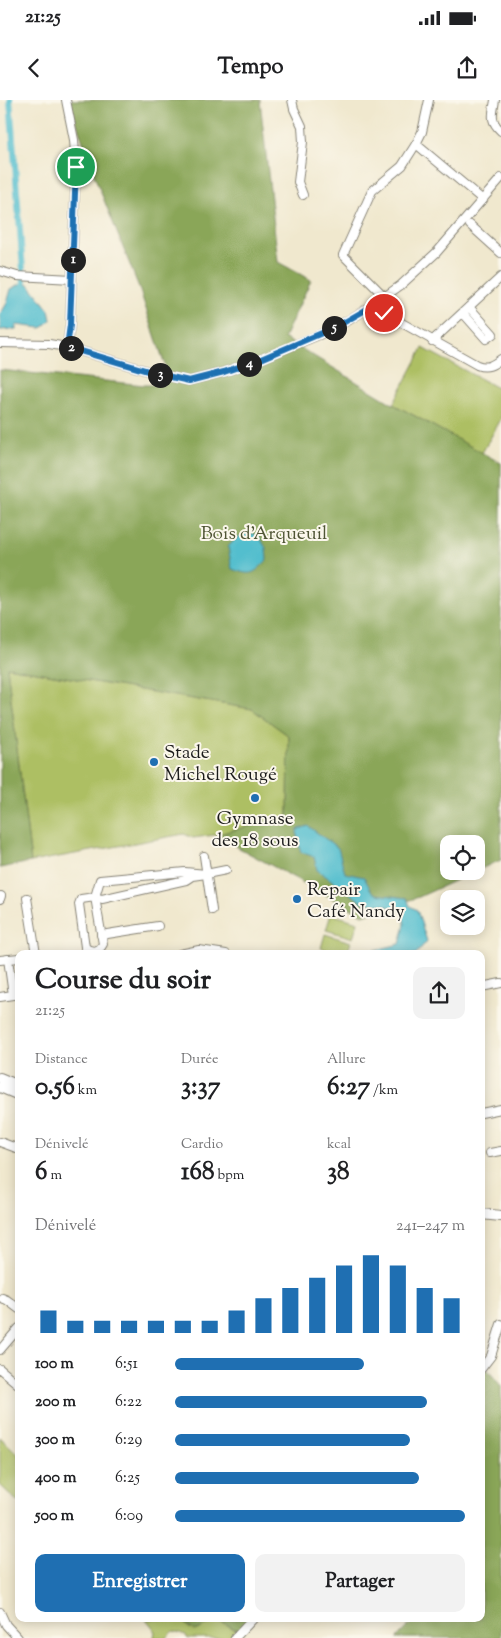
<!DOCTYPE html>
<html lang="fr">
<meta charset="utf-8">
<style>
:root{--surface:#fff;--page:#f2f2f2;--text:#202124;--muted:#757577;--accent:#1f6fb2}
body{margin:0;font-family:"Sorts Mill Goudy",serif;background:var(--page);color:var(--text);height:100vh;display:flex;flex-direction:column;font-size:19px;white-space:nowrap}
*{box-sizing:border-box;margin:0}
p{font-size:16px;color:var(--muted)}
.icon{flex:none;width:28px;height:28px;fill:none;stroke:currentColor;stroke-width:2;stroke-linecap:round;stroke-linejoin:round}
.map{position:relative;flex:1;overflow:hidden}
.sheet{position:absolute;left:15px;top:850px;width:470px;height:672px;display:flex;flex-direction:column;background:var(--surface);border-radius:10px;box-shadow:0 2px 12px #0003}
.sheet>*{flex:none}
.buttons{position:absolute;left:440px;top:735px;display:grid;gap:10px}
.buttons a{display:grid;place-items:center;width:45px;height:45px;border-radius:10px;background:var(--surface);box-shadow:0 2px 12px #0003;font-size:25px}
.pin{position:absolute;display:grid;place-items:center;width:42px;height:42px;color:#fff;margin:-21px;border:2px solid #fff;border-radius:50%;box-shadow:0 1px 5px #0007}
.km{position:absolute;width:25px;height:25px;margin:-12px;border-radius:50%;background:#222;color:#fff;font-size:14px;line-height:25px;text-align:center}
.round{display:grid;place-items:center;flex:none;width:52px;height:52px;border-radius:10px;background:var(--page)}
.head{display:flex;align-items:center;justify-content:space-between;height:85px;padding:0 20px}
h1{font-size:28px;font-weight:700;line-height:38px}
.stats{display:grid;grid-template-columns:repeat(3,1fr);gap:8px;height:85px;padding:5px 20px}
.stats div{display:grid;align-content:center}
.stats b{font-size:25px;font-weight:700}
.stats small{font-size:14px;font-weight:400}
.stats p{font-size:14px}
.chart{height:140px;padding:10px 20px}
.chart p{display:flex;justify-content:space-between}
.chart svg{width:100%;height:90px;margin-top:5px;stroke:var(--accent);stroke-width:6}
.primary-button{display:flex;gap:10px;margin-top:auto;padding:10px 20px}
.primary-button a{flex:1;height:58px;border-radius:10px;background:var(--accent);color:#fff;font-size:20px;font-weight:700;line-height:58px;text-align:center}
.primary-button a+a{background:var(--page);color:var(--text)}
ul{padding:0 20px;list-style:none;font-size:16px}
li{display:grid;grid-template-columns:80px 60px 1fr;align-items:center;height:38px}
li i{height:12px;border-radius:6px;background:var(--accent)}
.status{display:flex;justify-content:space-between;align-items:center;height:35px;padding:0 25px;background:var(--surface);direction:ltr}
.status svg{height:14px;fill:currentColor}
header{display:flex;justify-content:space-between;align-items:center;height:65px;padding:0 20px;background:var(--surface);font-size:22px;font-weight:700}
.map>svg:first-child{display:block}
.green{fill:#adbf63;stroke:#646e40}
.forest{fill:#8aa659;stroke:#53613a}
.water{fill:#52bece;stroke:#376d75}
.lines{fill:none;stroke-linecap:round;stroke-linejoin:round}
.canal{stroke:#52bece;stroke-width:6}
.minor-casing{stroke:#868275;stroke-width:10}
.major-casing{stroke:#868275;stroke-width:12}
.minor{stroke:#fff;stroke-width:8}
.major{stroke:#fff;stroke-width:10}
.route-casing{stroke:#fff;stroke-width:10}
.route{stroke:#1f6fb2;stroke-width:6}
.poi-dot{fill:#1f6fb2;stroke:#fbf7ec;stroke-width:2}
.labels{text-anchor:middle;stroke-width:4;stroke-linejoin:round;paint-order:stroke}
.park-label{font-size:19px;fill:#4f5535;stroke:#fbf7ec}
.poi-label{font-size:19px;fill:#1c1c1c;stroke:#fbf7ec;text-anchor:start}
</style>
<div class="status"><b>21:25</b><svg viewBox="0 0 49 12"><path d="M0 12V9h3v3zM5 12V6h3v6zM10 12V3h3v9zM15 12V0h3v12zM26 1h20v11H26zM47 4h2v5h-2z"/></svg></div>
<header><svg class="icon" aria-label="back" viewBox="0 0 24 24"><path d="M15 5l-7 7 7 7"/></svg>Tempo<svg class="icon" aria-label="share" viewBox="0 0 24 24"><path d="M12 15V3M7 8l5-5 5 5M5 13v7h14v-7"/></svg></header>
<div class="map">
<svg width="501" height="1538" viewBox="0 0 501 1538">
<rect width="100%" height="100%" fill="#fbf7ec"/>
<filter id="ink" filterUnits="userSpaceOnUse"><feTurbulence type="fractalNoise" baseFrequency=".02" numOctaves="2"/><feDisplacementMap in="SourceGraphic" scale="10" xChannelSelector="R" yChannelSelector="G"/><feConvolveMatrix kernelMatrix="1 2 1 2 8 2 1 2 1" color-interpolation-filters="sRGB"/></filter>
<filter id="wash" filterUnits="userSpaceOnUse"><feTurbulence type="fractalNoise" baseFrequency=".0096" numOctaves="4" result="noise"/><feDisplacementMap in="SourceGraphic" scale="20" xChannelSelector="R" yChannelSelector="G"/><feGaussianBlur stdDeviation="1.12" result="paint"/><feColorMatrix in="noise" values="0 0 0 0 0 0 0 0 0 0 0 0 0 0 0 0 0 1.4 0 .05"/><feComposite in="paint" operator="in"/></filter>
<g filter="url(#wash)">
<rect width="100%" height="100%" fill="#f0e8ce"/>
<!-- green -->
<g class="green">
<path d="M423,248L501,290V319L482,353L393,304Z"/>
<path d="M7,567L252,609L289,636L288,716L215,735L193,738L184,734L31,762Z"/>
<path d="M331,814L358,822L353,838L326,830Z"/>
<path d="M325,834L351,842L347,854H339L321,848Z"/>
<path d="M0,1337L19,1355V1403L0,1385Z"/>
<path d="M146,1519H180L189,1528L198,1530C205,1526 214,1520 222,1522C227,1524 231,1528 236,1530L229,1538H187L186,1535L173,1531L166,1538H154L155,1530Z"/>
</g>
<!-- forest -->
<g class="forest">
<path d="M69,0H260L278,162L311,180L284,238L393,304L501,363V760L476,771V744H449V771H476L419,797L363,815L215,735L288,716L289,636L252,609L7,567L31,762L0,768V270L144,285H164L168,274L138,185L94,75Z"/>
<path d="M487,1269L501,1286V1538H396L415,1519H481V1275Z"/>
<path d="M180,1519H251L240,1530C232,1529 228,1524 221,1522C211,1519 203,1529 194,1531Z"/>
</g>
<!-- water -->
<g class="water">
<path d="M28,183L49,210L51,220L45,226L41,228L16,225V229L0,230V215L7,203L11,189L20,184Z"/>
<path d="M251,433L259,436L266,448L267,460C253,475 251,476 232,469L228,447C235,439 240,434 251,433Z"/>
<path d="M308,726L338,748L345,773L364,777L371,790L376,794L407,798L410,806L417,810L427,841L416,854H368L371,851L400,844L405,824L402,812L385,805L362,802L317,770L314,757L301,752L298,743L297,730Z"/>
</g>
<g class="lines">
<!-- canal -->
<path class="canal" d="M10,0L24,183"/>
</g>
</g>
<g filter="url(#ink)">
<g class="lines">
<defs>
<g id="minor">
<path d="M66,0L74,40L76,67L70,225L67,247"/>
<path d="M292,0L294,9L302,26L303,42L298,82L303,95"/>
<path d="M495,0C493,14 489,20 501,31"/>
<path d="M416,44L483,100"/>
<path d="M470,125L501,153"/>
<path d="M0,171L17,176L72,179"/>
<path d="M385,197L343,155L372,91L402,66L416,44L422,32L429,0"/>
<path d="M373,205L384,213L477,265C487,269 493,265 501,259"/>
<path d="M463,213L486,239L493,234L469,207"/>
<path d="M432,241L501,177"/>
<path d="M0,243L49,244L67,247L158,274L189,281L224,272L261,259L319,235L349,220L373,205L401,185L437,152L501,78"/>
<path d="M204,756L212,810"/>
<path d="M185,772L206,774L192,776L186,780L102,799L95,797L100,780Z"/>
<path d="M206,774L226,770"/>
<path d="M95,797L103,844C99,852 91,853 85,847L79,804L81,799Z"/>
<path d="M27,798L36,854"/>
<path d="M0,799L1,796"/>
<path d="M101,835L158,826"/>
<path d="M180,854L199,850L226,854"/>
<path d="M8,859L13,895"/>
<path d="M0,860L19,858"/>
<path d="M481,887L501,883"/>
<path d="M0,897L19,894"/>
<path d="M481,1013L501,1009"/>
<path d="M0,1042L19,1049"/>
<path d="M490,1053L501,1051"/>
<path d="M2,1198L7,1200L19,1209"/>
<path d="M0,1250L19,1228"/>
<path d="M0,1269L19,1285"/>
<path d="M481,1269L491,1256L501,1224"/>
<path d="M0,1512L6,1525L18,1538"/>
<path d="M235,1538L253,1519"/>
</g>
<g id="major">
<path d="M0,978L19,986"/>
<path d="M0,987L19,995"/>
<path d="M481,1114L501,1116"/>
</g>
</defs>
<!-- minor casing -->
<use href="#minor" class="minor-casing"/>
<!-- major casing -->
<use href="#major" class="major-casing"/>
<!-- minor -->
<use href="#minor" class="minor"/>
<!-- major -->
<use href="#major" class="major"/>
</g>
</g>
<g class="lines" filter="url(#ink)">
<defs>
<path id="route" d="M76,67L70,225L67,247L158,274L189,281L224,272L261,259L336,227L374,205L384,213"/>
</defs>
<!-- route casing -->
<use href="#route" class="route-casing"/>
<!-- route -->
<use href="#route" class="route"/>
</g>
<!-- markers -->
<g class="poi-dot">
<circle cx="154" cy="662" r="5"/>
<circle cx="255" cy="698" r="5"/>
<circle cx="297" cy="799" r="5"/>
</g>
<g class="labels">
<!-- park labels -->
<g class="park-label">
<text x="264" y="439">Bois d'Arqueuil</text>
</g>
<!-- poi labels -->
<g class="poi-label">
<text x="164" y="658">Stade<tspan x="164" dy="22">Michel Rougé</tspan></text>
<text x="255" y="724" text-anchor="middle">Gymnase<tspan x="255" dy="22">des 18 sous</tspan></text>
<text x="307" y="795">Repair<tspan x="307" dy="22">Café Nandy</tspan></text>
</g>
</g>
</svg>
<div class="buttons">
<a><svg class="icon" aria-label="locate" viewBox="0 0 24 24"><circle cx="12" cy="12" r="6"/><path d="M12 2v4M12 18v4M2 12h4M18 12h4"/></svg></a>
<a><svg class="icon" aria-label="layers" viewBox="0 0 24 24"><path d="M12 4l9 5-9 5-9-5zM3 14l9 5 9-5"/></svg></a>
</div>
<div class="pin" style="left:76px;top:67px;background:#1e9e55"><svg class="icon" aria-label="arrive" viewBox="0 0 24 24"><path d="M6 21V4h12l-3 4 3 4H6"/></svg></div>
<div class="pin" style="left:384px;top:213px;background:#d93025"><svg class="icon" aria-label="check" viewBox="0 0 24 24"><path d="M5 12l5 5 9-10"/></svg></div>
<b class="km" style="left:73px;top:160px">1</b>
<b class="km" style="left:71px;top:248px">2</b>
<b class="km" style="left:160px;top:275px">3</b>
<b class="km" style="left:249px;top:264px">4</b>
<b class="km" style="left:334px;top:228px">5</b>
<section class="sheet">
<div class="head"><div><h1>Course du soir</h1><p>21:25</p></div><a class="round"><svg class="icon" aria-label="share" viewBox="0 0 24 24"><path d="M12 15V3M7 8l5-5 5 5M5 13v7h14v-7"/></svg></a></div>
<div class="stats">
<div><p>Distance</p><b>0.56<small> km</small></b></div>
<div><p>Durée</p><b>3:37</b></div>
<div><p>Allure</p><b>6:27<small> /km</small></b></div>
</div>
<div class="stats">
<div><p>Dénivelé</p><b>6<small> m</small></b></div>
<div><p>Cardio</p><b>168<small> bpm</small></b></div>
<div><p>kcal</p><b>38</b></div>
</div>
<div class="chart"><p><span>Dénivelé</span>241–247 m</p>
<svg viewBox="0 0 160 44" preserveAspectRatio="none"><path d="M5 44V33M15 44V38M25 44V38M35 44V38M45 44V38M55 44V38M65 44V38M75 44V33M85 44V27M95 44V22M105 44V17M115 44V11M125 44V6M135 44V11M145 44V22M155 44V27"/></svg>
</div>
<ul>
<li><b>100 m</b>6:51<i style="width:65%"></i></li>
<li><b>200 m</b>6:22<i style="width:87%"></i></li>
<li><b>300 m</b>6:29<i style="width:81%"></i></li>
<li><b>400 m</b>6:25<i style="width:84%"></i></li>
<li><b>500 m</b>6:09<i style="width:100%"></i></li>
</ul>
<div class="primary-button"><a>Enregistrer</a><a>Partager</a></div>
</section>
</div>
